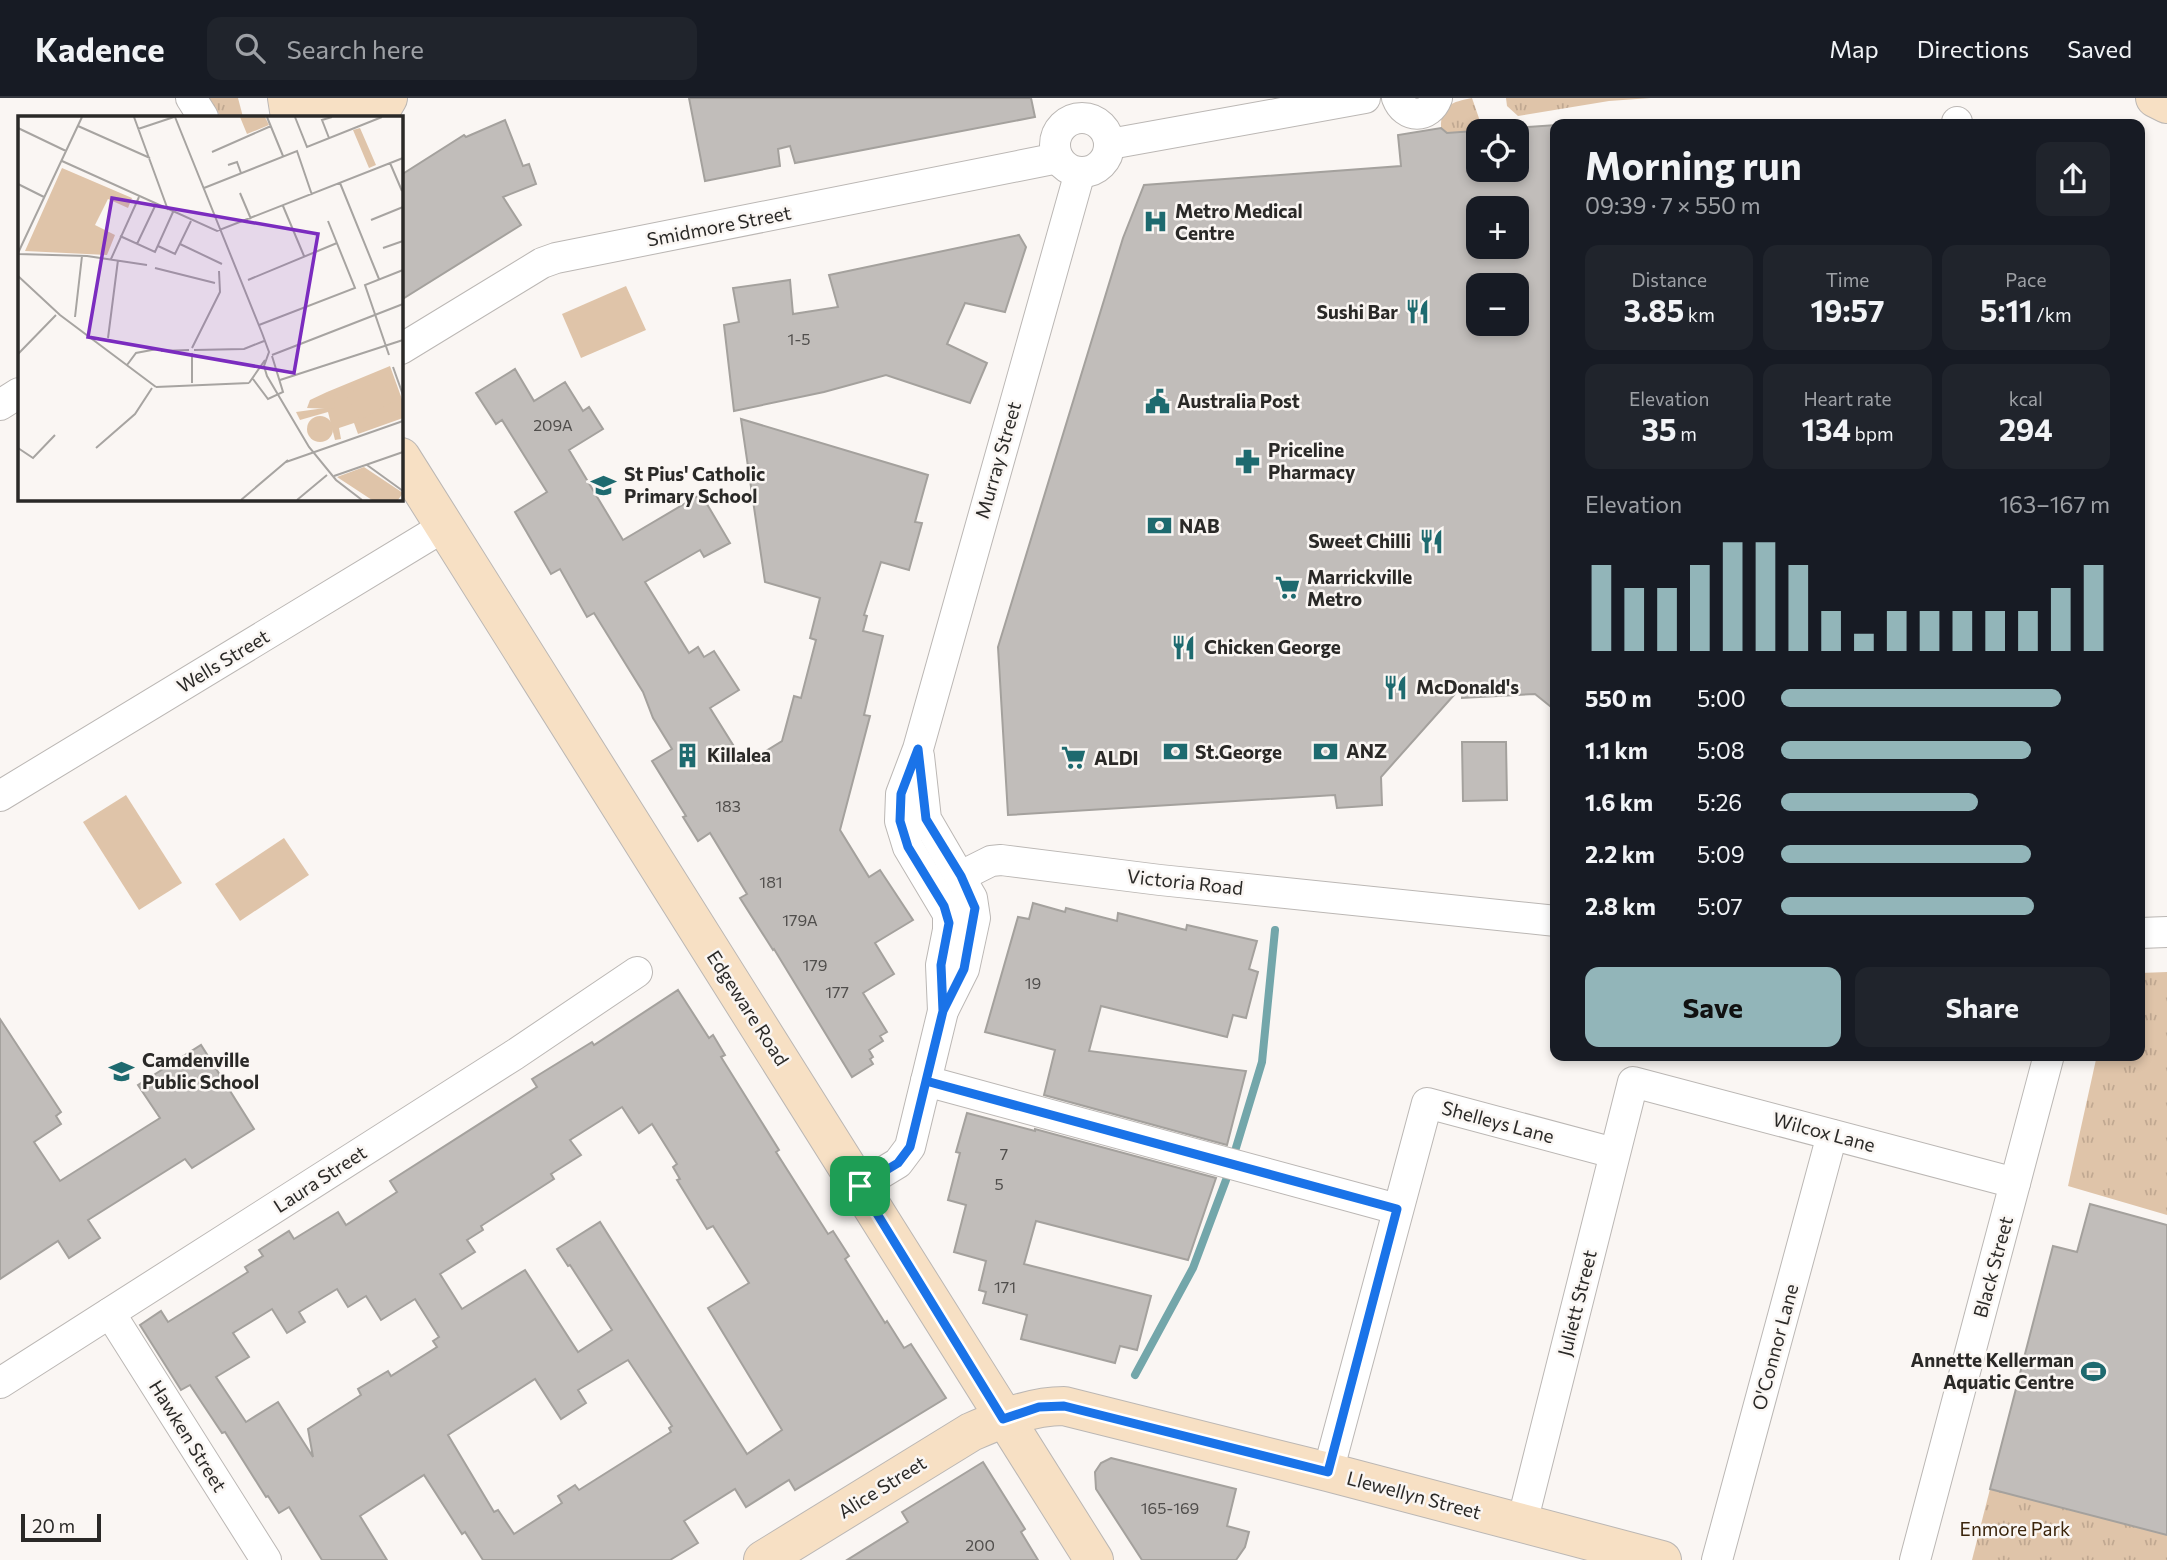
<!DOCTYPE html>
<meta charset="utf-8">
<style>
:root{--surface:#171b24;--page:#20242c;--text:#f1f3f6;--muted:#9ea1a6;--line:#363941;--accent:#92b5b9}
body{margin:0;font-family:Commissioner,sans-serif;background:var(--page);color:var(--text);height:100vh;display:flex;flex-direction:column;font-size:26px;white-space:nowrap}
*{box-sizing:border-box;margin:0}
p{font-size:23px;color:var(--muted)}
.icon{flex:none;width:38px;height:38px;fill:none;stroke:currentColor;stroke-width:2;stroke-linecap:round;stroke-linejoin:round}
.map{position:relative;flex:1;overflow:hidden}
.side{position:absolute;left:1550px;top:21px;width:595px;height:942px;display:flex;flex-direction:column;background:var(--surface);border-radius:14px;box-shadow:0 4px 10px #0003}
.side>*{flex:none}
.controls{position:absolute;left:1466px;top:21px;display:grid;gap:14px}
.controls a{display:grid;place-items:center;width:63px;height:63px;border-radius:14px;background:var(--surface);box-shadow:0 4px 10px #0003;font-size:35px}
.scale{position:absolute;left:21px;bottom:18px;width:80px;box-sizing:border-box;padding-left:7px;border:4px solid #2a2927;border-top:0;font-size:19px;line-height:24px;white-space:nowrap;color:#2a2927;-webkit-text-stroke:5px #faf6f3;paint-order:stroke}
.pin{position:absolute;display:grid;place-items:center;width:60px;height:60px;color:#fff;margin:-30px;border-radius:14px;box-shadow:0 4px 10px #0006}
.round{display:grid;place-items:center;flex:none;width:74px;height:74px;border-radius:14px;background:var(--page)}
.summary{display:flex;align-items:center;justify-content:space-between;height:119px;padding:0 35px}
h1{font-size:38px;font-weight:700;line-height:52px}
.metrics{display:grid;grid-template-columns:repeat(3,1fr);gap:10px;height:119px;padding:7px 35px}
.metrics div{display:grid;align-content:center;border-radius:14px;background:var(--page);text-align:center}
.metrics b{font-size:30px;font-weight:700}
.metrics small{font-size:19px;font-weight:400}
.metrics p{font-size:19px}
.chart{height:196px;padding:14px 35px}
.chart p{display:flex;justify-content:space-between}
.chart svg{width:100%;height:126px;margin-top:7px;stroke:var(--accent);stroke-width:6}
.primary-button{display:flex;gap:14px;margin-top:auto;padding:14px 35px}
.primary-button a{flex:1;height:80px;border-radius:14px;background:var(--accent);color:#111;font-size:28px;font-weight:700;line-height:80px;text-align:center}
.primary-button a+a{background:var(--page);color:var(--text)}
ul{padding:0 35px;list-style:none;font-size:23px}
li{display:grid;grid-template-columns:112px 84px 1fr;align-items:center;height:52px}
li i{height:18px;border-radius:9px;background:var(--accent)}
header{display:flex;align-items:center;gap:42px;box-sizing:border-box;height:98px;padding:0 35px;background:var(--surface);border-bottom:2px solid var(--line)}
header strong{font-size:33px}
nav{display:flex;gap:38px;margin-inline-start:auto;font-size:24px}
.search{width:490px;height:63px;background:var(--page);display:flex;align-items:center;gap:18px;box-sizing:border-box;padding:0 24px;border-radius:14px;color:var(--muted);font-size:26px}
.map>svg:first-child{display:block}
.grass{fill:url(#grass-tufts)}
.garden{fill:#dfc4a9}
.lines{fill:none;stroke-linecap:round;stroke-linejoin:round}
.stream{stroke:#73a6aa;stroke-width:8}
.building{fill:#c1bdba;stroke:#a4a19d;stroke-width:2;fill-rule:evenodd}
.street-casing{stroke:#bbb7b4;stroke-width:32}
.secondary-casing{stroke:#bbb7b4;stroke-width:40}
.street{stroke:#fff;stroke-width:30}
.secondary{stroke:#f7e0c4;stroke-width:38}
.route-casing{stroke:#fff;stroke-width:14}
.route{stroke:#1a73e8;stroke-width:9}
.labels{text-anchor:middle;stroke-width:5;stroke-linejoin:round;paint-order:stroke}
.number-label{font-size:16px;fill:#504e4c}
.poi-label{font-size:19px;font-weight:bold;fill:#2a2927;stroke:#faf6f3;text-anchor:start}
.street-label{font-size:19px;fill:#2a2927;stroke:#faf6f3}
.park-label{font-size:19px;fill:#3a240b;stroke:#faf6f3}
.inset-road{fill:none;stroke:#a7a4a1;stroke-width:2}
.view{fill:#7b2cbf;fill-opacity:0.15;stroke:#7b2cbf;stroke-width:3.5}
.inset-edge{fill:none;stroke:#2a2927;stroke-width:3.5}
</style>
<header>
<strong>Kadence</strong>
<div class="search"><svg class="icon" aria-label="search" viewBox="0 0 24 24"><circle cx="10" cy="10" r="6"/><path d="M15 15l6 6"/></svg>Search here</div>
<nav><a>Map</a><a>Directions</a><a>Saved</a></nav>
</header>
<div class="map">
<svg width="2167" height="1462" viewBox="0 0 2167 1462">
<defs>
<pattern id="grass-tufts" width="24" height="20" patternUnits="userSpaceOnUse" patternTransform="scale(1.75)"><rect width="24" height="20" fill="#dfc4a9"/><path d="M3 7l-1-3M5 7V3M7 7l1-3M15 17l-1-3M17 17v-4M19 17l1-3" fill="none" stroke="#c0a891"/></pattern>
</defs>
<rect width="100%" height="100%" fill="#faf6f3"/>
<!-- grass -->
<g class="grass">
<path d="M209,0H238L243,19H221Z"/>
<path d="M1472,0L1483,32L1447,35L1441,30C1440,7 1452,4 1472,0Z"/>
<path d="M1506,0H1651L1609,3L1518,18L1507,8Z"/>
<path d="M2167,874V1117L2068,1088L2097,957H2140V875Z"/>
<path d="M1990,1391L2167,1436V1462H1972Z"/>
</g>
<!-- garden -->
<g class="garden">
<path d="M626,188L646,232L581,260L562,216Z"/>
<path d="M126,697L182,785L139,812L83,724Z"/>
<path d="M284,740L309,777L240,823L215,786Z"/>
</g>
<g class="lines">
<!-- stream -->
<g class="stream">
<path d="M1235,1053L1262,964L1275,832"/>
<path d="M1135,1277L1193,1170L1226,1082"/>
</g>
</g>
<!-- building -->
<g class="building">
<path d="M689,0H1031L1035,19L795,65L790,48L778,51L780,68L705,83Z"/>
<path d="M505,22L523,68L529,66L536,86L503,99L521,127L401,202V77L464,37L466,39Z"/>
<path d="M1556,27V613L1535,596L1462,600V588L1381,679L1382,707L1337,710L1335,697L1008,717L998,549L1123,140L1144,87L1401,68L1398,37L1441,30L1447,35ZM1479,33H1517V72H1479ZM1479,110H1517V149H1479ZM1479,187H1517V226H1479Z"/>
<path d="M1019,137L1026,149L1005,214L965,205L947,246L987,265L970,305L886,277L824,294L734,313L724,227L739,224L733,190L790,182L793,216L838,209L829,177Z"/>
<path d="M515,271L534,303L565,284L583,313L589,309L603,331L569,352L623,442L701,396L730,445L704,459L700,452L645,484L689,555L698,549L704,559L714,553L739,592L710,610L745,666L782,643L794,598L801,600L816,542L810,540L820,500L765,484L741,321L928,377L915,424L922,425L909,472L881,464L864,517L867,518L863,533L883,538L864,617L870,618L840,732L869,779L880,772L913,822L875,845L894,876L863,895L887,934L880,938L883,943L869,952L873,959L870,961L873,966L852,979L774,851L773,852L740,800L747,796L710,735L698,743L683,719L686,718L652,663L672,651L653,620L643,594L594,515L587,519L560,471L551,476L515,414L547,394L502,322L496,326L476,295Z"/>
<path d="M1462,644H1506L1507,702L1463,703Z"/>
<path d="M1033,805L1065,814L1066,810L1117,823L1118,815L1186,832L1187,827L1257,843L1249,871L1258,874L1246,920L1233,917L1227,939L1101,908L1089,953L1246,973L1227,1047L1044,997L1055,952L985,934L1018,819L1029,821Z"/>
<path d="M678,892L709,940L713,937L725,957L721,959L779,1052L776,1054L828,1136L833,1133L842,1147L849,1158L845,1161L885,1225L887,1223L904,1250L911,1246L946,1300L795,1392L789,1382L746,1409L735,1391L684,1423L698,1445L670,1462H483L465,1434L462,1436L424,1377L360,1418L387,1462H322L289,1409L279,1415L268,1398L266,1399L225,1334L222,1335L190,1287L181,1292L140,1227L161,1213L168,1224L213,1196L248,1174L245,1169L263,1158L259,1152L289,1133L294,1141L338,1114L346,1127L397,1094L390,1083L537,989L532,981L592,944L594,947ZM622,1009L639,1035L652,1026L677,1066L673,1069L680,1081L677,1082L707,1131L713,1128L749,1185L708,1210L782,1332L747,1356L600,1124L557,1151L568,1168L570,1167L612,1232L578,1254L525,1172L462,1211L440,1176L475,1154L467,1142L483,1132L481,1128L554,1081L551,1076L581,1057L570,1042ZM337,1191L348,1209L366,1198L381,1222L415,1201L439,1239L433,1243L437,1249L391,1278L388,1273L358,1291L361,1297L308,1331L313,1359L278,1304L246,1324L216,1279L249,1259L233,1235L272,1211L287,1235L305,1224L299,1214ZM628,1262L672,1328L669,1330L671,1334L579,1392L575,1387L558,1398L562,1405L514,1436L498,1412L494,1414L448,1337L535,1281L561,1321L586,1305L578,1292Z"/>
<path d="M0,921L61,1014L56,1018L61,1026L34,1044L60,1083L160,1020L138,987L201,947L254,1031L192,1070L185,1061L88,1122L100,1140L69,1160L58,1143L0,1181Z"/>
<path d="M967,1015L1035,1033V1031L1216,1080L1188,1162L1036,1123L1024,1166L1151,1198L1137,1252L1120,1248L1115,1265L1021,1241L1027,1217L983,1205L986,1194L979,1192L986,1163L954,1154L966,1107L948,1102L960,1055L956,1054Z"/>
<path d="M2090,1106L2167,1127V1437L1990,1391L2053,1148L2077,1154Z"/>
<path d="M1111,1360L1236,1391L1227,1428L1249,1434L1245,1449L1236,1462H1142L1096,1391L1095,1374L1101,1365Z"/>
<path d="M983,1364L1025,1431L1021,1434L1038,1462H847L908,1424L902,1414Z"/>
</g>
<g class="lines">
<defs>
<g id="street">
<path d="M191,0L203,19"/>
<path d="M1397,0C1405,21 1429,21 1437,0"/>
<circle cx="1082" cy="47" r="27"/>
<path d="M1957,24V26"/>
<path d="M1110,46L1365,0"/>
<path d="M401,251L542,165L556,160L1058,60"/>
<path d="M0,307L19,295"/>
<path d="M0,698L445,428"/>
<path d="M961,778L991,763L1001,762L1160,782L1556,823"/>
<path d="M2140,835L2167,834"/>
<path d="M943,913L941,867L948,832V816L908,749L900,723L901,696L918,651L1080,74"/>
<path d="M926,983L1397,1111"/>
<path d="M860,1088L898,1065L910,1049L943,913L964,871L975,820L972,800L926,721L919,658"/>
<path d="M110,1215L266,1462"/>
<path d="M0,1285L514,957L637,874"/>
<path d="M1328,1374L1427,1005L1614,1055"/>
<path d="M1522,1425L1633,984L2015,1085"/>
<path d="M1717,1462L1832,1037"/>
<path d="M1915,1462L2049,957"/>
</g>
<g id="secondary">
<path d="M287,0L290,19"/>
<path d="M2155,0L2167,6"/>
<path d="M318,8C333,10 344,8 356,0"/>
<path d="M377,19L388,0"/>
<path d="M401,359L1094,1462"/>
<path d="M763,1462L971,1334C1001,1321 1031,1308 1064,1308L1328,1374L1662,1462"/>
</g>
</defs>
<!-- street casing -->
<use href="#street" class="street-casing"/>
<!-- secondary casing -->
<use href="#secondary" class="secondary-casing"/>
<!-- street -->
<use href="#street" class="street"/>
<!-- secondary -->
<use href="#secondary" class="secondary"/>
</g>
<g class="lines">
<defs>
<path id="route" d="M860,1088L1003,1321L1039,1309L1064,1308L1328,1374L1397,1111L926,983L943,913L964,871L975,810L961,778L926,721L918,651L901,696L900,723L908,749L944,808L949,825L941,867L943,913L910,1049L898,1065L860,1088"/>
</defs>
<!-- route casing -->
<use href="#route" class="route-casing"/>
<!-- route -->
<use href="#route" class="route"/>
</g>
<!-- icons -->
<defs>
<symbol id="hospital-bare" viewBox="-9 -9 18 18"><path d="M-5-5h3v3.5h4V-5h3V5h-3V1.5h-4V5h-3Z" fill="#1e6a6f" stroke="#faf6f3" stroke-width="2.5" paint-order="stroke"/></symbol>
<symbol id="restaurant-bare" viewBox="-9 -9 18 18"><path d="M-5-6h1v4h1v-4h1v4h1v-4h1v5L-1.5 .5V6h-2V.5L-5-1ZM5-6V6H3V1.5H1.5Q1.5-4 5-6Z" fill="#1e6a6f" stroke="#faf6f3" stroke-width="2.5" paint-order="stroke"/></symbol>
<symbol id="civic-bare" viewBox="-9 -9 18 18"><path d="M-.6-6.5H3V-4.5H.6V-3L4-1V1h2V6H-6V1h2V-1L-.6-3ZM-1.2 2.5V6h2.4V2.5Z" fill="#1e6a6f" stroke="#faf6f3" stroke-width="2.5" paint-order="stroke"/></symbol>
<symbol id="pharmacy-bare" viewBox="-9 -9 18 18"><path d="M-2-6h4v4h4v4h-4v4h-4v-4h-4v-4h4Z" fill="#1e6a6f" stroke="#faf6f3" stroke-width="2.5" paint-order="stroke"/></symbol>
<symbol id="school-bare" viewBox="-9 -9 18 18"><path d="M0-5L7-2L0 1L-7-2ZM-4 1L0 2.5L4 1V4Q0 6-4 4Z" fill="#1e6a6f" stroke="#faf6f3" stroke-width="2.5" paint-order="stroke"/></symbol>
<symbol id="bank-bare" viewBox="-9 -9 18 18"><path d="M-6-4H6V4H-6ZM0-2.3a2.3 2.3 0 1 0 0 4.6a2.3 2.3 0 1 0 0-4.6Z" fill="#1e6a6f" stroke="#faf6f3" stroke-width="2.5" paint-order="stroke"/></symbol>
<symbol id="supermarket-bare" viewBox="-9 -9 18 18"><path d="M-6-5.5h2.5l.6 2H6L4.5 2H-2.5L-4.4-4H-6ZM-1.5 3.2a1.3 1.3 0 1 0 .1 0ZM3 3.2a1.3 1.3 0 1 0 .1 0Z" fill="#1e6a6f" stroke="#faf6f3" stroke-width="2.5" paint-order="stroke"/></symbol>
<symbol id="building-bare" viewBox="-9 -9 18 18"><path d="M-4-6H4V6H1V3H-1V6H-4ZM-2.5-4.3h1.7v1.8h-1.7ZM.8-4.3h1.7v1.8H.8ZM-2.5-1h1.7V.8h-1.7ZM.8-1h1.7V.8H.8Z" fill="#1e6a6f" stroke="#faf6f3" stroke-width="2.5" paint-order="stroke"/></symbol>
<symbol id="stadium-bare" viewBox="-9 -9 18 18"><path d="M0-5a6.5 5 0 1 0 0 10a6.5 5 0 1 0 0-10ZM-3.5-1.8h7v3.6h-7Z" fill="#1e6a6f" stroke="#faf6f3" stroke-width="2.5" paint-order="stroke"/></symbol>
</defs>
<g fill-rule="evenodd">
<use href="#hospital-bare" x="1138" y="106" width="35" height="35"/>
<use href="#restaurant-bare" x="1400" y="196" width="35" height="35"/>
<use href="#civic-bare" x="1140" y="286" width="35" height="35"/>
<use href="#pharmacy-bare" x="1230" y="346" width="35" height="35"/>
<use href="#school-bare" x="586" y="370" width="35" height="35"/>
<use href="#bank-bare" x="1142" y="410" width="35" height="35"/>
<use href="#restaurant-bare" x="1414" y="426" width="35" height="35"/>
<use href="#supermarket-bare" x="1270" y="472" width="35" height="35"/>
<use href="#restaurant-bare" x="1166" y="532" width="35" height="35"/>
<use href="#restaurant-bare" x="1378" y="572" width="35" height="35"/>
<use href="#bank-bare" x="1308" y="636" width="35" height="35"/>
<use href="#bank-bare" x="1158" y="636" width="35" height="35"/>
<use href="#building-bare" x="670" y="640" width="35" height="35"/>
<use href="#supermarket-bare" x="1056" y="642" width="35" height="35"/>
<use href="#school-bare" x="104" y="956" width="35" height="35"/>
<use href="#stadium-bare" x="2076" y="1256" width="35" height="35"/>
</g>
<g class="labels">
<!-- number labels -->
<g class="number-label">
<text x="799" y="247">1-5</text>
<text x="553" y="333">209A</text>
<text x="728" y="714">183</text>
<text x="771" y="790">181</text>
<text x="800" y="828">179A</text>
<text x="815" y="873">179</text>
<text x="1033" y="891">19</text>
<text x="837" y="900">177</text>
<text x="1004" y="1062">7</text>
<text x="999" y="1092">5</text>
<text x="1005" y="1195">171</text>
<text x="1170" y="1416">165-169</text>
<text x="980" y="1453">200</text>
</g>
<!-- poi labels -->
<g class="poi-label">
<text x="1175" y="120">Metro Medical<tspan x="1175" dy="22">Centre</tspan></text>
<text x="1398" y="221" text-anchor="end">Sushi Bar</text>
<text x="1177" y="310">Australia Post</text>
<text x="1268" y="359">Priceline<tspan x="1268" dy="22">Pharmacy</tspan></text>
<text x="624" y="383">St Pius' Catholic<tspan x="624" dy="22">Primary School</tspan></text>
<text x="1179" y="435">NAB</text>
<text x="1411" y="450" text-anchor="end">Sweet Chilli</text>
<text x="1307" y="486">Marrickville<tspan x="1307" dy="22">Metro</tspan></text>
<text x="1204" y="556">Chicken George</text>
<text x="1416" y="596">McDonald's</text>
<text x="1346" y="660">ANZ</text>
<text x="1195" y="661">St.George</text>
<text x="707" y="664">Killalea</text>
<text x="1094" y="667">ALDI</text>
<text x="142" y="969">Camdenville<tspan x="142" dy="22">Public School</tspan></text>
<text x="2074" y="1269" text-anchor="end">Annette Kellerman<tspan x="2074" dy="22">Aquatic Centre</tspan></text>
</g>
<!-- street labels -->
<g class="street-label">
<text transform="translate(719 128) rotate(-11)" y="7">Smidmore Street</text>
<text transform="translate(998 362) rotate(-74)" y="7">Murray Street</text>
<text transform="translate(223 563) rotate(-31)" y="7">Wells Street</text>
<text transform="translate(1185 784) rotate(6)" y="7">Victoria Road</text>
<text transform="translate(748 910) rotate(57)" y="7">Edgeware Road</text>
<text transform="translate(1498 1024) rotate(15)" y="7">Shelleys Lane</text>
<text transform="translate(1824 1034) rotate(15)" y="7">Wilcox Lane</text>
<text transform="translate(320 1081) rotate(-33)" y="7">Laura Street</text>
<text transform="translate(1993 1169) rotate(-75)" y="7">Black Street</text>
<text transform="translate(1577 1205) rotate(-76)" y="7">Juliett Street</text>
<text transform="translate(1775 1249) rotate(-75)" y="7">O'Connor Lane</text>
<text transform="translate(188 1338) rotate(58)" y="7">Hawken Street</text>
<text transform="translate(882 1389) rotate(-32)" y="7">Alice Street</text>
<text transform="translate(1414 1397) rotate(15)" y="7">Llewellyn Street</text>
</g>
<!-- park labels -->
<g class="park-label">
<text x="2015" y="1438">Enmore Park</text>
</g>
</g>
<!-- overview -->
<g transform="translate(18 18)">
<rect width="385" height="385" fill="#faf6f3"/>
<path d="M222,1H247L251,9L229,18ZM342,12L358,49L351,52L335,14ZM44,52L114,82L110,92L90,83L77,109L97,119L89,139L7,135ZM372,250L385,286V302L340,318L336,307L321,312L323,323L317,324L310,296L282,304L278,296L314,291L309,276ZM346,351L385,377L380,384H354L319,361Z" fill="#dfc4a9"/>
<path d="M289 313a13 13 0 1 1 26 0a13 13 0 1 1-26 0Z" fill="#dfc4a9"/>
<path d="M362,261L376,285L342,304L328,279ZM309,276L317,281L316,293L289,292L292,284Z" fill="#dfc4a9"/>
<path class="inset-road" d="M116,1L150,94M157,1L244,217L251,236L246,250L249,260L291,331L318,364L344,384M249,1L265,40M277,1L289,31L364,1M60,10L132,42M0,12L48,35M120,13L156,1M311,22L304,4L314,1M194,36L253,10M44,45L199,115L385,42M372,47L384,75M210,49L219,46L223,57M322,67L361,163M0,68L26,81M186,72L279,35L294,79M222,77L233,103M265,90L286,140M353,104L385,91M102,120L137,136L155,96M119,128L138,88M162,128L204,148M140,130L157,138L173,105M365,132L385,125M0,137L64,1M0,138L69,140L129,149M93,143L121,81M137,152L197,167M0,160L42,199L138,271M230,164L319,127M57,201L64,140M241,209L337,172L310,105M90,222L100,144M174,232L202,176L201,155M176,234L226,233L246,225M143,235L171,234M174,237V267M0,238L38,199M254,239L385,188M371,239L347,169L385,154M109,249L118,237L139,233M375,251L385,279M235,263L250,283L265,276L254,240M262,264L385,224M231,267L247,244M138,271L231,267M0,332L15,342L37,319M78,332L117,298L134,272M268,346L385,305M349,349L385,375M316,360L385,336M223,384L270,344M279,384L309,359"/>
<path class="view" d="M94,82L300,118L276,257L70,221Z"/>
<rect width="385" height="385" class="inset-edge"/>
</g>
</svg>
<div class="controls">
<a><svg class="icon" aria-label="locate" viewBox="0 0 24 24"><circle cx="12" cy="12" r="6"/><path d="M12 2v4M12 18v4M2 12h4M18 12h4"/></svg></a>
<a>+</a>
<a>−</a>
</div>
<div class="scale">20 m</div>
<div class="pin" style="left:860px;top:1088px;background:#1e9e55"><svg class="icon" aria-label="arrive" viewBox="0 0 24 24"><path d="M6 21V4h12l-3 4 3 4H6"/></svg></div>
<section class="side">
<div class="summary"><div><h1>Morning run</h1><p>09:39 · 7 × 550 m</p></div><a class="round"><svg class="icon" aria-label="share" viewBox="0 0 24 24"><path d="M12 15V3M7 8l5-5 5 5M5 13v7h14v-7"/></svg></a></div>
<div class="metrics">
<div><p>Distance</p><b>3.85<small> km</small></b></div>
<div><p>Time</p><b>19:57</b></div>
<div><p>Pace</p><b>5:11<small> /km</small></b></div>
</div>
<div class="metrics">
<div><p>Elevation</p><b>35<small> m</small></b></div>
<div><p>Heart rate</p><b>134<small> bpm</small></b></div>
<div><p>kcal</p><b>294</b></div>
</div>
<div class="chart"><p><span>Elevation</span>163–167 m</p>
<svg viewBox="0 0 160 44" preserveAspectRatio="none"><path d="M5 44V14M15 44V22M25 44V22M35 44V14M45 44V6M55 44V6M65 44V14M75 44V30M85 44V38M95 44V30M105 44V30M115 44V30M125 44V30M135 44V30M145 44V22M155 44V14"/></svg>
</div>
<ul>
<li><b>550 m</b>5:00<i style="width:85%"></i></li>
<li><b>1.1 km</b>5:08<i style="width:76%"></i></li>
<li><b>1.6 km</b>5:26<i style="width:60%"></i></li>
<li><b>2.2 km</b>5:09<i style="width:76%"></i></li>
<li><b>2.8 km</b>5:07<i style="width:77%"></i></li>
</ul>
<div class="primary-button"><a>Save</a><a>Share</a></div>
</section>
</div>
